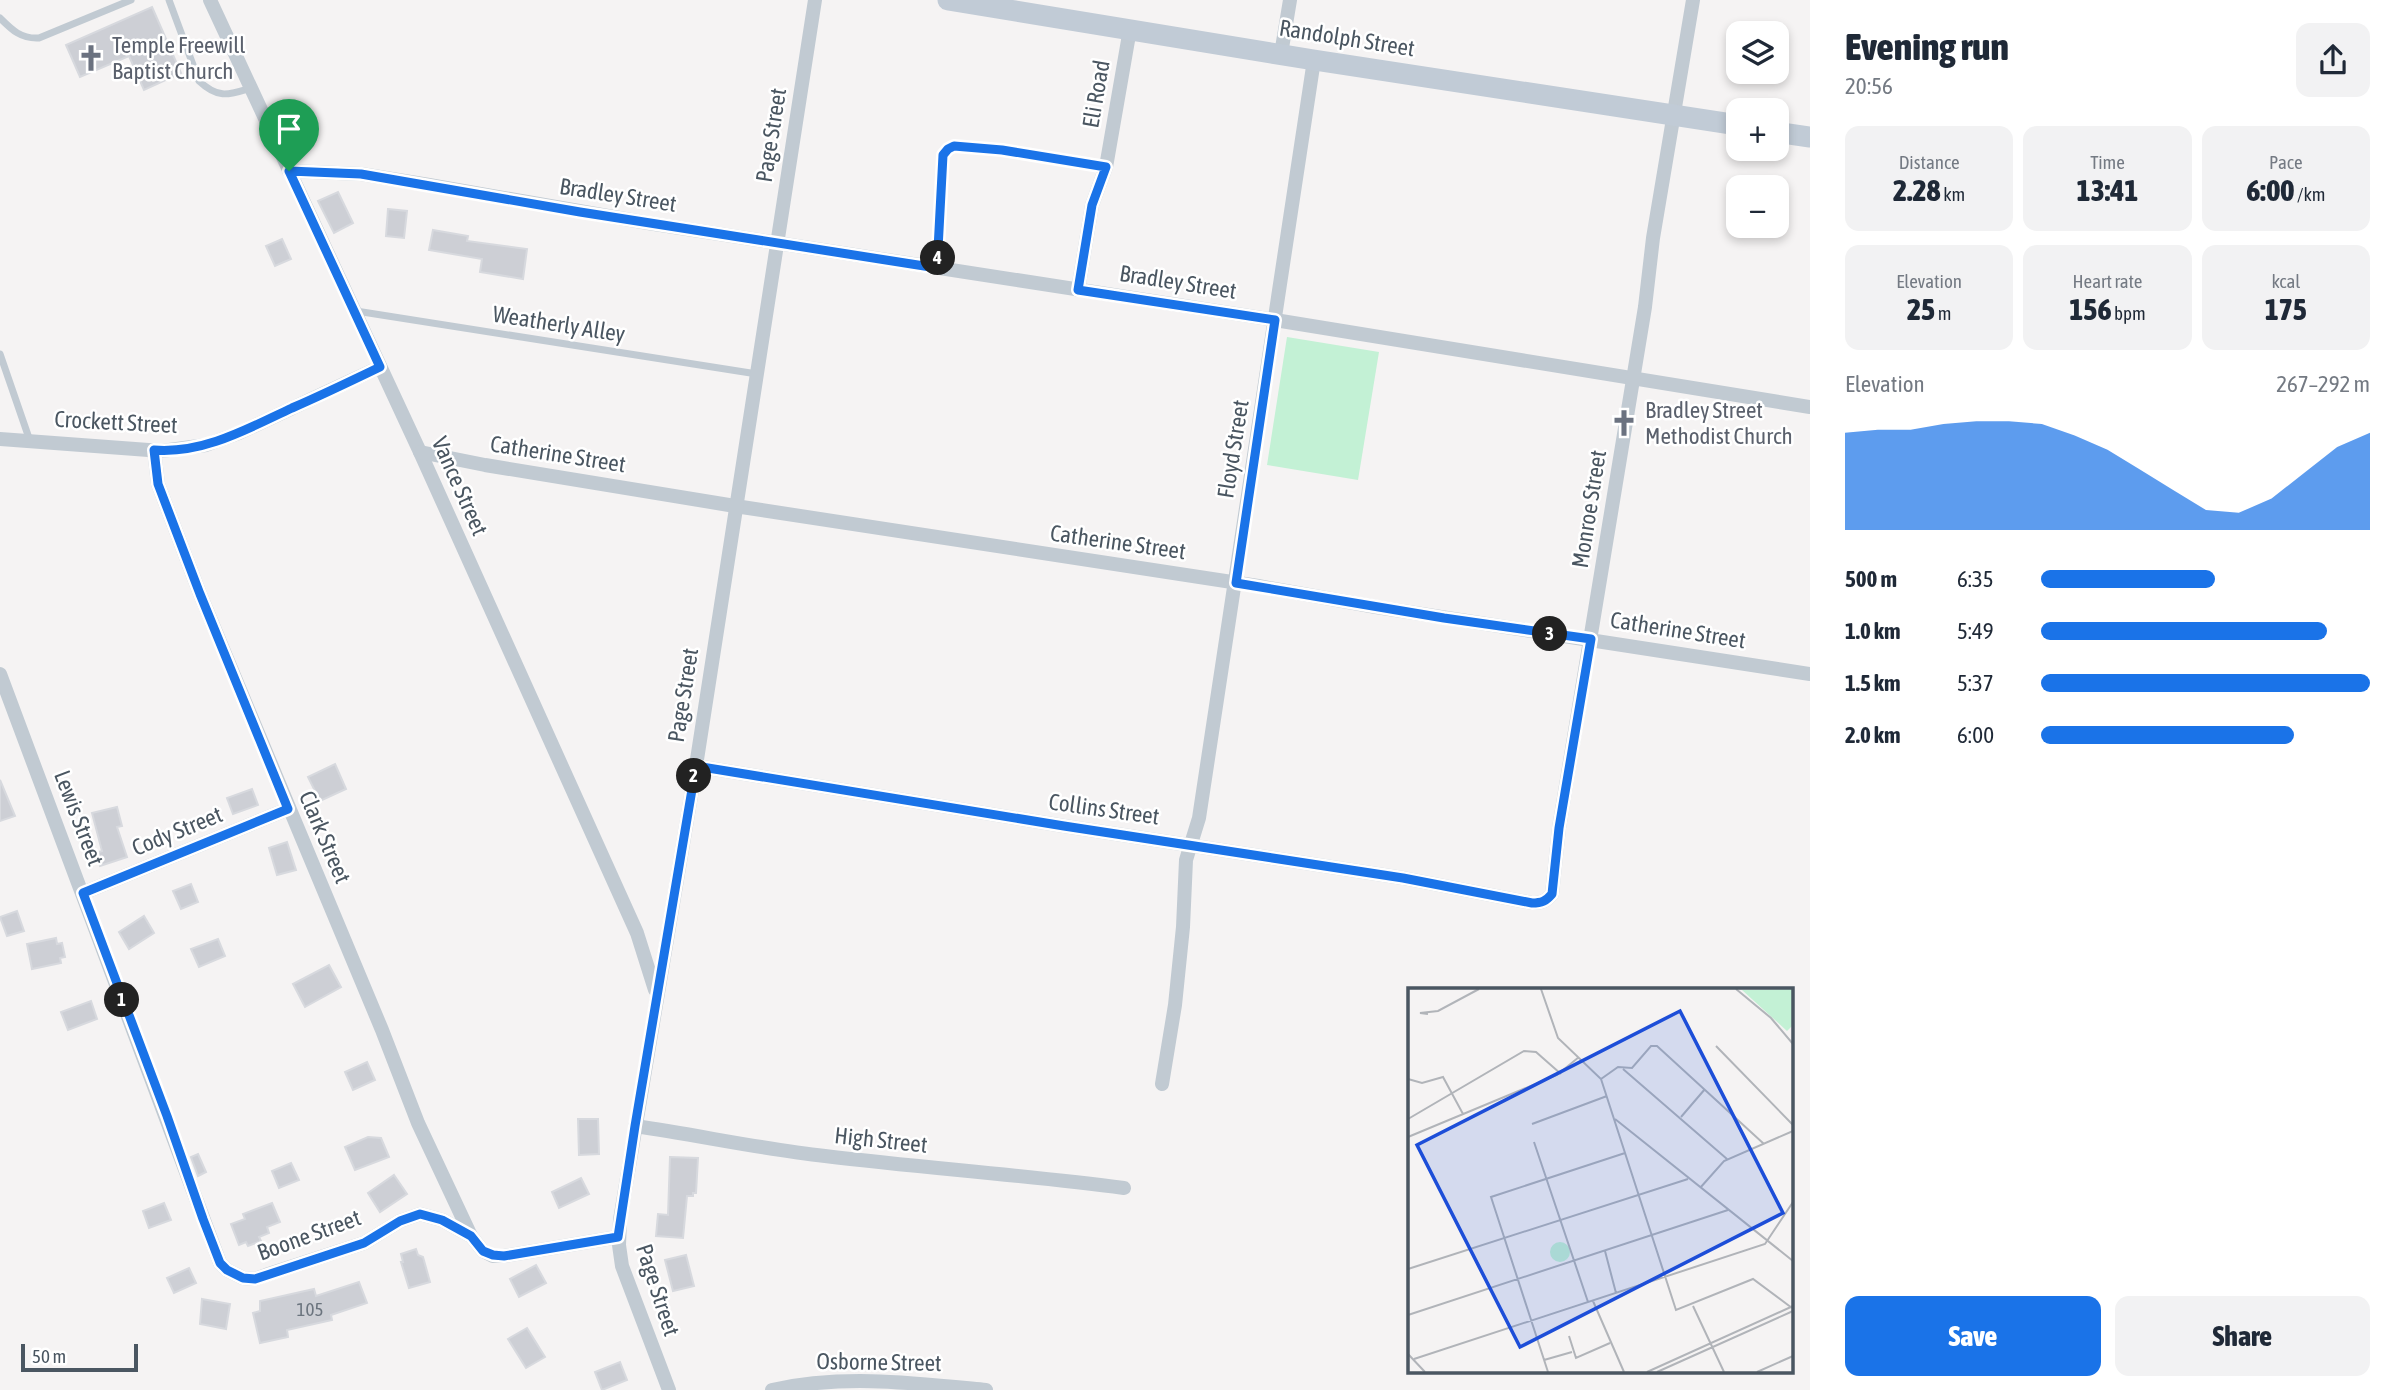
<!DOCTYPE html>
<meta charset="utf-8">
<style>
:root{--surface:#fff;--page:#f2f2f3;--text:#1f2937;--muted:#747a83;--accent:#1a73e8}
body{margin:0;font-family:"Asap Condensed",sans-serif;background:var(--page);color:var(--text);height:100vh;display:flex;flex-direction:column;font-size:26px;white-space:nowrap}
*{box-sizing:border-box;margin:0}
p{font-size:23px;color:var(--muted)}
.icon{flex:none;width:38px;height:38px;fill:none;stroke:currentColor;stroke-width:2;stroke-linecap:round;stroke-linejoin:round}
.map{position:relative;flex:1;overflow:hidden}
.side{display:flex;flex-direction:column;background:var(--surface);width:595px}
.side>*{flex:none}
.tools{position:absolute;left:1726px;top:21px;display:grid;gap:14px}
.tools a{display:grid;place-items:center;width:63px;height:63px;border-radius:14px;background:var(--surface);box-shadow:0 4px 10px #0003;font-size:35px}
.scale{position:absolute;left:21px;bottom:18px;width:117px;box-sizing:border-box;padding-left:7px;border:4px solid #4a5661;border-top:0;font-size:19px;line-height:24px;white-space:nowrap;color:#4a5661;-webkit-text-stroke:5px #fff;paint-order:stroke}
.pin{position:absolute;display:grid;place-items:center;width:60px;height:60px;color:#fff;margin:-72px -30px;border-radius:50% 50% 50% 0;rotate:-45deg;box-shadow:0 0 7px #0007}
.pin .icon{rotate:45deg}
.km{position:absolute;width:35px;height:35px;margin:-18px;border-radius:50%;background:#222;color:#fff;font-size:19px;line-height:35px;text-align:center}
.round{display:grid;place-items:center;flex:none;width:74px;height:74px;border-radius:14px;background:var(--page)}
.overview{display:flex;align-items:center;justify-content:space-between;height:119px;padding:0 35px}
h1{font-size:38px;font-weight:800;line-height:52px}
.figures{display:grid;grid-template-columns:repeat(3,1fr);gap:10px;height:119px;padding:7px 35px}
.figures div{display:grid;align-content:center;border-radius:14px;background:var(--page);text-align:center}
.figures b{font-size:30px;font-weight:800}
.figures small{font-size:19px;font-weight:400}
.figures p{font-size:19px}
.chart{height:196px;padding:14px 35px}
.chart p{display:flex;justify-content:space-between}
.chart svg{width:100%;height:126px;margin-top:7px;fill:var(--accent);opacity:.7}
.primary-button{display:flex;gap:14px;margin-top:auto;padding:14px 35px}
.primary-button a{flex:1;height:80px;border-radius:14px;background:var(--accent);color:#fff;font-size:28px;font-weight:800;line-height:80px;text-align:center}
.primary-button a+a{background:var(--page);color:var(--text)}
ul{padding:0 35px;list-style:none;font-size:23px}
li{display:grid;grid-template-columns:112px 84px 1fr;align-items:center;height:52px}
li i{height:18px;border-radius:9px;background:var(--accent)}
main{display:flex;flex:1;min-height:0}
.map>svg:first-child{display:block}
.green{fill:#c3f1d5}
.building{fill:#cdcfd5;stroke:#d7d9de;stroke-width:2}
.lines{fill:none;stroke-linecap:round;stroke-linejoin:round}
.lane{stroke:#c1cad2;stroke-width:7}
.street{stroke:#c1cad2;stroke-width:14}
.secondary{stroke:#c1cbd6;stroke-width:21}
.route-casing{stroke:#fff;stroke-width:14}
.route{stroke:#1a73e8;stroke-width:9}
.labels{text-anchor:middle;stroke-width:5;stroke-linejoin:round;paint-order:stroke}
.number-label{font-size:19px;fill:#6b747e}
.street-label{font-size:23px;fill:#4a5661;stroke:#fff}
.worship-label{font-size:23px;fill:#5b616d;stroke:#fff;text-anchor:start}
.inset-road{fill:none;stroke:#b1b4b9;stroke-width:2}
.view{fill:#1d4ed8;fill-opacity:0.15;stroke:#1d4ed8;stroke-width:3.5}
.inset-edge{fill:none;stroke:#4a5661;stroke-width:3.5}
</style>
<main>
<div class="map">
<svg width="1810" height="1390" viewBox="0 0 1810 1390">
<rect width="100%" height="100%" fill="#f5f3f3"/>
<!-- green -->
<path class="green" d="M1287,337L1379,352L1358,480L1267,465Z"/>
<!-- building -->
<g class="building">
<path d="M152,7L181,73L144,90L129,56L80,77L66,45Z"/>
<path d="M338,192L353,223L334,233L318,201Z"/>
<path d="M388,209L407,211L404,238L386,236Z"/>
<path d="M433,230L468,236L467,241L527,249L523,279L480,272L482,259L429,250Z"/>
<path d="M282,239L291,259L275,266L266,246Z"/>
<path d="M335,764L346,789L320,801L308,777Z"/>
<path d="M0,780L15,816L0,821Z"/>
<path d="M252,789L258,805L233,814L227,798Z"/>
<path d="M117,807L122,826L117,827L127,857L100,866L96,853L102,851L92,813Z"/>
<path d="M287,842L296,870L277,875L269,848Z"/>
<path d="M191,884L198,902L181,909L173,891Z"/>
<path d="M17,911L24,931L7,936L0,917Z"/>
<path d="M144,916L154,933L129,949L119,932Z"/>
<path d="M56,938L57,944L62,943L65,957L60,958L61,963L32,969L27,944Z"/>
<path d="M218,939L225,956L199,967L191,949Z"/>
<path d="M329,965L341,987L305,1007L293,984Z"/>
<path d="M91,1001L97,1019L68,1030L61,1012Z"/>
<path d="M367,1062L375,1080L353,1090L345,1072Z"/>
<path d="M578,1119H598L599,1154L579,1155Z"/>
<path d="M368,1137L381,1138L389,1157L355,1170L345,1147Z"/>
<path d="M198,1154L206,1172L198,1176L191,1157Z"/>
<path d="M670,1157L698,1158L696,1193H693V1196H687L683,1238L656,1236L658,1214L668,1215Z"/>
<path d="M291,1163L299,1180L279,1188L272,1171Z"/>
<path d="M394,1175L407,1194L380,1212L368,1193Z"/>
<path d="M581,1178L589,1194L559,1208L552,1192Z"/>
<path d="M164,1203L171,1220L149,1228L143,1211Z"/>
<path d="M272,1203L280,1222L267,1227L269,1233L259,1237L261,1241L248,1246L246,1242L239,1245L231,1224L245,1219L243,1214Z"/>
<path d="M416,1249L418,1255L423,1257L430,1282L409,1288L401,1262H403L401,1254Z"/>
<path d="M686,1255L694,1286L673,1291L665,1260Z"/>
<path d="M536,1265L546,1283L519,1297L510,1279Z"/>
<path d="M189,1268L196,1283L174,1293L167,1278Z"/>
<path d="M359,1282L367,1303L331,1315L332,1320L287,1330L288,1337L260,1343L253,1313L260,1311V1301L314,1289L316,1296Z"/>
<path d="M202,1299L230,1304L226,1329L200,1324Z"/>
<path d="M527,1328L545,1357L526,1368L508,1339Z"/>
<path d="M620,1362L627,1380L602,1390L595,1372Z"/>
</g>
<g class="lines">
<!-- lane -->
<g class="lane">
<path d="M169,0L199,81C218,99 228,95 251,88"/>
<path d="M0,18C12,30 21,39 39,38L131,0"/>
<path d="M937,268L943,155L948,149L954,146L1002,151L1106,167"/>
<path d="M356,311L757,374"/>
<path d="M0,354L30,441"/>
</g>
<!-- street -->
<g class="street">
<path d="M210,0L420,452L637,933L655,990"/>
<path d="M1281,54L1290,0"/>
<path d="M289,171L361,174L429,185L648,223L1275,320L1810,407"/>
<path d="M1078,290L1092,205L1106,167L1130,29"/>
<path d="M0,439L162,451L206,445L239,433L380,367"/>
<path d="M154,450L158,484L200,594L382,1030L418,1123L471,1236"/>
<path d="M420,452L485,465L735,506L1258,586L1376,607L1810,674"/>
<path d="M0,674L220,1263L227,1270L243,1278L255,1279L266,1275L364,1243L400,1221L420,1214L442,1220L471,1236L483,1251L493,1256H504L618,1237"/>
<path d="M696,766L1064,826L1403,878L1532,903C1542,903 1546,901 1552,894L1559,828L1645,307L1653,238L1693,0"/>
<path d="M83,893L288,809"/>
<path d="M1162,1084L1175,1005L1183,927L1186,860L1199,818L1314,60"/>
<path d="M635,1126C698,1135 761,1149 825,1156C925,1168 1024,1175 1124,1188"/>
<path d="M669,1390L622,1266L619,1245L620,1220L696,766L815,0"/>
<path d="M772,1390C842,1374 915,1383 986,1390"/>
</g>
<!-- secondary -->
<g class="secondary">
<path d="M948,0L1314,60L1738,125"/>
<path d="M1776,132L1810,137"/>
</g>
</g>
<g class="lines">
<defs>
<path id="route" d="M954,146L1002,150L1106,167L1092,205L1078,290L1275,320L1236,583L1444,618L1591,639L1559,828L1552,894C1546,901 1542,903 1532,903L1403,878L1064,826L696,766L635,1126L618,1237L504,1256L493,1255L483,1251L471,1236L442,1220L420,1214L400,1221L364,1243L255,1279L243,1278L227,1270L220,1263L203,1219L167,1116L83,893L288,809L200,594L158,484L154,450C204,454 249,428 292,408C322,395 351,381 380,367L289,171L361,174L580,212L937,268L943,155L948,149Z"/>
</defs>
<!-- route casing -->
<use href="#route" class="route-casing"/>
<!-- route -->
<use href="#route" class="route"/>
</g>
<!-- icons -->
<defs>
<symbol id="church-bare" viewBox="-9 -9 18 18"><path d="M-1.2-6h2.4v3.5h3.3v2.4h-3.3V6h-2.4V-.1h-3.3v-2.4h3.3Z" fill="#6b7280" stroke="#fff" stroke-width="2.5" paint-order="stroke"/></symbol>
</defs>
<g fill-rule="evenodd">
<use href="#church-bare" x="72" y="39" width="38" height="38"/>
<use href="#church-bare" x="1605" y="404" width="38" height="38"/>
</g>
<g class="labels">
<!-- number labels -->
<g class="number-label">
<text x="310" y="1316">105</text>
</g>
<!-- street labels -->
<g class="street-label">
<text transform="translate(1347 38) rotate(9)" y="8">Randolph Street</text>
<text transform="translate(1096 94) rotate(-80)" y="8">Eli Road</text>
<text transform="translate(771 135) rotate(-81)" y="8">Page Street</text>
<text transform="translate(618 195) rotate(9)" y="8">Bradley Street</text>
<text transform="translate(1178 282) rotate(9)" y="8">Bradley Street</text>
<text transform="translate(559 324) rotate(9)" y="8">Weatherly Alley</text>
<text transform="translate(116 422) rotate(3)" y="8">Crockett Street</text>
<text transform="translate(1233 449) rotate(-81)" y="8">Floyd Street</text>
<text transform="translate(558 454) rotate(9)" y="8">Catherine Street</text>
<text transform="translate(460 486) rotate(66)" y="8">Vance Street</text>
<text transform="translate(1589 509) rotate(-81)" y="8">Monroe Street</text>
<text transform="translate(1118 542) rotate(8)" y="8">Catherine Street</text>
<text transform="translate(1678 630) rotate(9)" y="8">Catherine Street</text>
<text transform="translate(683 695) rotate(-81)" y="8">Page Street</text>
<text transform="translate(1104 809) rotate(8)" y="8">Collins Street</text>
<text transform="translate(79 818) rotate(69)" y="8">Lewis Street</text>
<text transform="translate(177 831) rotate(-22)" y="8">Cody Street</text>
<text transform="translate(325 837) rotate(67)" y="8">Clark Street</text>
<text transform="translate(881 1140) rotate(6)" y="8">High Street</text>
<text transform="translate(309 1235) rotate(-20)" y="8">Boone Street</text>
<text transform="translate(658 1290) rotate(72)" y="8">Page Street</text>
<text transform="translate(879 1362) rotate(1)" y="8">Osborne Street</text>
</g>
<!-- worship labels -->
<g class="worship-label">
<text x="112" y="53">Temple Freewill<tspan x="112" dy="26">Baptist Church</tspan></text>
<text x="1645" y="418">Bradley Street<tspan x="1645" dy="26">Methodist Church</tspan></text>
</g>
</g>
<!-- overview -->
<g transform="translate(1408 988)">
<rect width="385" height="385" fill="#f5f3f3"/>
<path d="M385,1V37L379,43L334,2ZM142 264a10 10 0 1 1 20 0a10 10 0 1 1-20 0Z" fill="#c3f1d5"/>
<path class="inset-road" d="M133,1L150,50L193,91L268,322L345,291L384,320M328,1L363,30L385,56M20,26L12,25L30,23L71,1M308,58L385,137M215,81L319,171M0,91L14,95L35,89L55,126M193,91L210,79L224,80L243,58H249L356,156M273,129L297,101M0,131L116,63L128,64L153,86M207,131L385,273M124,136L199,108M0,149L149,87L171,69M126,154L180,314M292,200L316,173L385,143M197,263L208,305M0,281L280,191M185,313L216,384M285,318L316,384M0,327L320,222M161,348L168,370L202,355M0,366L17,384M6,371L357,256L385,214M136,372L164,364M140,384L83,209L217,165M239,384L385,318M249,384L385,323M349,384L385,368"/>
<path class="view" d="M272,23L375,225L112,359L9,157Z"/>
<rect width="385" height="385" class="inset-edge"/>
</g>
</svg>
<div class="tools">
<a><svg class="icon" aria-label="layers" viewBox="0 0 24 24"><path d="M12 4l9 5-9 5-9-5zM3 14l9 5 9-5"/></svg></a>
<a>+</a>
<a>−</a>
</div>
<div class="scale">50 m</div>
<div class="pin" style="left:289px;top:171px;background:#1e9e55"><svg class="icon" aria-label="arrive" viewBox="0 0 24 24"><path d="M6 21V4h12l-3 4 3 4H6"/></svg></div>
<b class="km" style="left:122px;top:1000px">1</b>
<b class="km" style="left:694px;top:776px">2</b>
<b class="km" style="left:1550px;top:634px">3</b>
<b class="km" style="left:938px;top:258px">4</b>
</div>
<section class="side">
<div class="overview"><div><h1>Evening run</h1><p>20:56</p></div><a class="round"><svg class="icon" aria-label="share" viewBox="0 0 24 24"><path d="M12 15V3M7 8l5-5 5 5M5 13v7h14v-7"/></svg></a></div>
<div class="figures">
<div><p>Distance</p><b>2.28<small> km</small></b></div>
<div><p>Time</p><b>13:41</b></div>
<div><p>Pace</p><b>6:00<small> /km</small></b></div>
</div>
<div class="figures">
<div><p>Elevation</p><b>25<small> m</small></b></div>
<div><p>Heart rate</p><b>156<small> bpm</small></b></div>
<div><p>kcal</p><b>175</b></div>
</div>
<div class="chart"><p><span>Elevation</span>267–292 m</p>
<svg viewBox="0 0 160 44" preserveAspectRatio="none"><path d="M0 44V10L10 9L20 9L30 7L40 6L50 6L60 7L70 11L80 16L90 23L100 30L110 37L120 38L130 33L140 24L150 15L160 10V44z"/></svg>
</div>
<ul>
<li><b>500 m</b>6:35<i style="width:53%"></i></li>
<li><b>1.0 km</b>5:49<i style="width:87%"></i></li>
<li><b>1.5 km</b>5:37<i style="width:100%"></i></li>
<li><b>2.0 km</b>6:00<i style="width:77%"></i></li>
</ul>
<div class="primary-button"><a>Save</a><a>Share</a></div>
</section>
</main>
